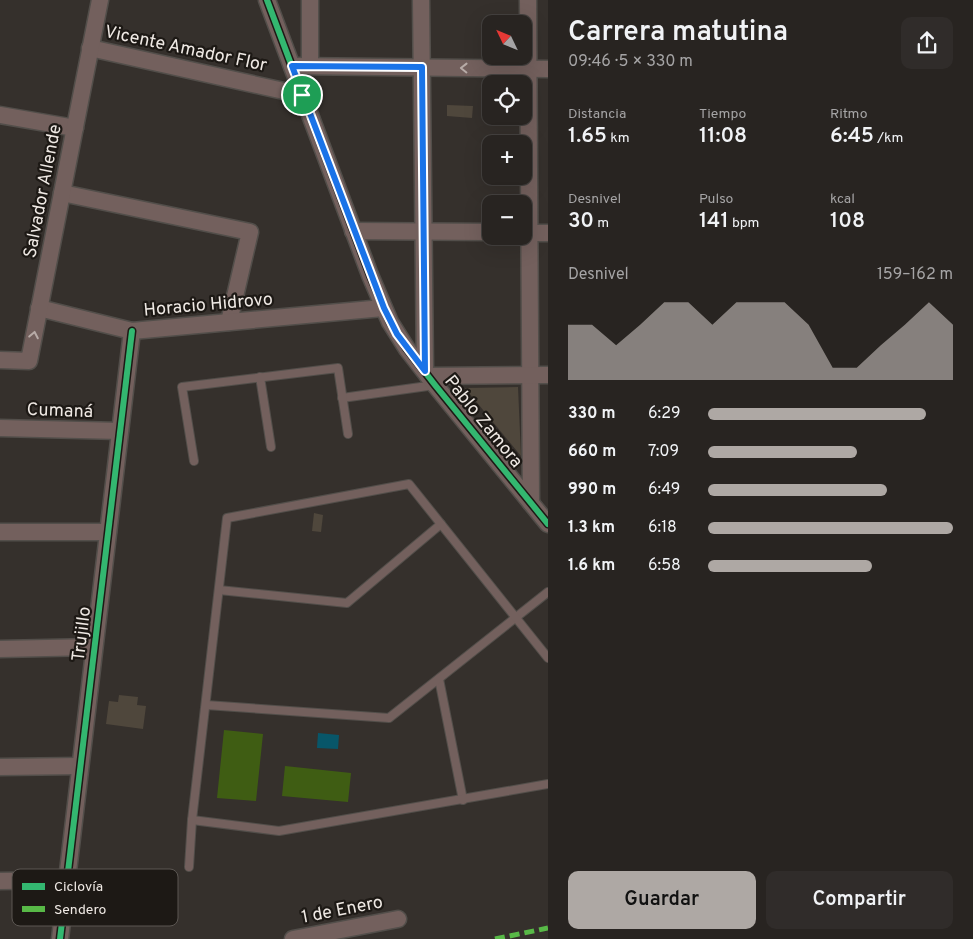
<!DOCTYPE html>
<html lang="es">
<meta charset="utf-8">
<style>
:root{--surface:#282421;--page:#302c2a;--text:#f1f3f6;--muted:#a5a4a5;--line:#44413f;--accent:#aea8a4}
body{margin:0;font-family:Overpass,sans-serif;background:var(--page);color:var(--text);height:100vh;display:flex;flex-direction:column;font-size:19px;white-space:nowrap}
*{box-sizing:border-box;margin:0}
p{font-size:16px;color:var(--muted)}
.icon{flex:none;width:28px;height:28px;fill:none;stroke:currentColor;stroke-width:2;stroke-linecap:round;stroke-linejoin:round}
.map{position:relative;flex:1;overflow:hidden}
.details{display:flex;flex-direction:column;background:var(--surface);width:425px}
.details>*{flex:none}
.needle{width:32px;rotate:313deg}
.buttons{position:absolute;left:482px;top:15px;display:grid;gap:10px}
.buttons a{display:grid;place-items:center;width:50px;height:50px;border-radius:10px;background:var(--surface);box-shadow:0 5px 20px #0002,0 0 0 1px var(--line);font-size:25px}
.pin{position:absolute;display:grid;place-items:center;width:42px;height:42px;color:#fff;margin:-21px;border:2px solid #fff;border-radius:50%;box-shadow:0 1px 5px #0007}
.round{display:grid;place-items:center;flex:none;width:52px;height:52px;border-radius:10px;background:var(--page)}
.overview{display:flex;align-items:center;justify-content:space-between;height:85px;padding:0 20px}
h1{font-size:28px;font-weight:600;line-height:38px}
.stats{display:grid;grid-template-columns:repeat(3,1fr);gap:8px;height:85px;padding:5px 20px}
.stats div{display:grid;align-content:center}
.stats b{font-size:21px;font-weight:600}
.stats small{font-size:14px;font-weight:400}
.stats p{font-size:14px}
.chart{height:140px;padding:10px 20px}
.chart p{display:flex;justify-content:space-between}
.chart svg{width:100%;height:90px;margin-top:5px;fill:var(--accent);opacity:.7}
.primary-button{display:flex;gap:10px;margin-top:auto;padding:10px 20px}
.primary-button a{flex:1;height:58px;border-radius:10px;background:var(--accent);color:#111;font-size:20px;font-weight:600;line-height:58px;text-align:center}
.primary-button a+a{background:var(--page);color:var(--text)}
ul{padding:0 20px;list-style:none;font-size:16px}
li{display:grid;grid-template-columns:80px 60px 1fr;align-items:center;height:38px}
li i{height:12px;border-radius:6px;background:var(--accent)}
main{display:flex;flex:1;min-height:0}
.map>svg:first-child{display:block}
.green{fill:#3f5d13}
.water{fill:#085669}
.building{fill:#4f473c}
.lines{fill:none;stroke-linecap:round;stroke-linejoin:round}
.lane-casing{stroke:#524e4a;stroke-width:10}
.street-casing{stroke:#524e4a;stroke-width:19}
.lane{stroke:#73605d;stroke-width:8}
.street{stroke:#73605d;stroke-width:16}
.quiet{stroke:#58b947;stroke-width:5;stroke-dasharray:10 5;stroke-linecap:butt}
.cycleway-casing{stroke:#1d1915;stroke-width:9}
.cycleway{stroke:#33b770;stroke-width:6}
.oneway{stroke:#b7aba7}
.route-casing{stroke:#fff;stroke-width:10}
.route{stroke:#1a73e8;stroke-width:6}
.labels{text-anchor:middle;stroke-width:4.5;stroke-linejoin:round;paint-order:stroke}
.street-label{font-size:18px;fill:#efe9e4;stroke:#1d1915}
.key{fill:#1d1915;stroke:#5c5753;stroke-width:1}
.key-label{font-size:14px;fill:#efe9e4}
</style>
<main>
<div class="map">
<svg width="548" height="939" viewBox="0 0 548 939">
<rect width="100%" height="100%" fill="#35302c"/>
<!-- green -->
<g class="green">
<path d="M224,730L263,734L256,801L217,798Z"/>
<path d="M285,766L351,773L348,802L282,796Z"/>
</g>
<!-- water -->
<path class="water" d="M318,733L339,735L338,749L317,748Z"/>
<!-- building -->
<g class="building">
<path d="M447,105L473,106L472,118L447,116Z"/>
<path d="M518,387L521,456L465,388Z"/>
<path d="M314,513L323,515L321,532L312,531Z"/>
<path d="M119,695L138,697L137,705L146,706L143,729L106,724L109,701L118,702Z"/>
</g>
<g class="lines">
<defs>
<g id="lane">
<path d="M260,377L271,447"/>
<path d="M342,398L435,385"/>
<path d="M194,461L182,387L338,368L348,434"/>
<path d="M219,590L347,603L441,524"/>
<path d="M439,679L463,800"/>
<path d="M206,705L389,718L548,592"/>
<path d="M192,820L279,831L548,784"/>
<path d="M189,867L192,820L227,518L409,484L548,658"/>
</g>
<g id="street">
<path d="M267,0L370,275L390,322L407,349L435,385L548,524"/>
<path d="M421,0L425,371"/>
<path d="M528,0L531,503"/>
<path d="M90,48L302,95"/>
<path d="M292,66L548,69"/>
<path d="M310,66V0"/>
<path d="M0,115L75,128"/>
<path d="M62,193L250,232L229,322"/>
<path d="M353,231L491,232"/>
<path d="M524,233H548"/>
<path d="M39,308L132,331L383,308"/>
<path d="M0,360L29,361L100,0"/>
<path d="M428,376L548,375"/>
<path d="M0,428L120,431"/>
<path d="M0,532H108"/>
<path d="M0,649L94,647"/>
<path d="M0,767L80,766"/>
<path d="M0,881L67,880"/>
<path d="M60,939L132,331"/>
<path d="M293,939L398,919"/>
</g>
</defs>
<!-- lane casing -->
<use href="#lane" class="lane-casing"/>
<!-- street casing -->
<use href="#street" class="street-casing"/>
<!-- lane -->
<use href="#lane" class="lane"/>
<!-- street -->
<use href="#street" class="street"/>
<!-- quiet -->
<path class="quiet" d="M495,939L548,928"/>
<defs>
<g id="cycleway">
<path d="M267,0L370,275L390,322L407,349L435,385L548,524"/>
<path d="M60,939L132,331"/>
</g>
</defs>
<!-- cycleway casing -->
<use href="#cycleway" class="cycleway-casing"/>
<!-- cycleway -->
<use href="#cycleway" class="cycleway"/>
</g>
<!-- one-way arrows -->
<defs><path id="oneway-chevron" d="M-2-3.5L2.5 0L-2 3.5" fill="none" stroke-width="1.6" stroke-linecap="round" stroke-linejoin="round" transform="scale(1.25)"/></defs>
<g class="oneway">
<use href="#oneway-chevron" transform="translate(464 68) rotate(-179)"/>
<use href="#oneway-chevron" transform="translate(34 335) rotate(-79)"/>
</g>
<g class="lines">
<defs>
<path id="route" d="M292,66L422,67L425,371L397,334L384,308Z"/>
</defs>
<!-- route casing -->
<use href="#route" class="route-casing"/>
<!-- route -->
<use href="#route" class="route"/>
</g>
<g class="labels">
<!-- street labels -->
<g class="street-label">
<text transform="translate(186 48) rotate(12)" y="6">Vicente Amador Flor</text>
<text transform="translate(42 191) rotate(-79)" y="6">Salvador Allende</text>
<text transform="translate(208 304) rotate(-5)" y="6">Horacio Hidrovo</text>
<text transform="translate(60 410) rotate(2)" y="6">Cumaná</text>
<text transform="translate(484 421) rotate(51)" y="6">Pablo Zamora</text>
<text transform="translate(81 634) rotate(-83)" y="6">Trujillo</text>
<text transform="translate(342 909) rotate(-11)" y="6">1 de Enero</text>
</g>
</g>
<!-- legend -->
<rect x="12" y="869" width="166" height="57" rx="8" class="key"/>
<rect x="22" y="883" width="23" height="7" fill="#33b770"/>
<rect x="22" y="906" width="23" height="6" fill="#58b947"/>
<g class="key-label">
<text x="54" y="891">Ciclovía</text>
<text x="54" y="914">Sendero</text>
</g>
</svg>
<div class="buttons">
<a><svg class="needle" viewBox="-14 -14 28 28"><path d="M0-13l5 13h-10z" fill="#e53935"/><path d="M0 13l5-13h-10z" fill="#a5a4a5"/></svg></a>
<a><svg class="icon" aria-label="locate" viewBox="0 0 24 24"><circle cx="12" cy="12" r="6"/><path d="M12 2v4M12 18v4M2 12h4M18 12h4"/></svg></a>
<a>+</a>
<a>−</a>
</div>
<div class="pin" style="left:302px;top:95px;background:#1e9e55"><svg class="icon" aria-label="arrive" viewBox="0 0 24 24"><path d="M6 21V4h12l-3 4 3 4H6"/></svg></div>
</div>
<section class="details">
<div class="overview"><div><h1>Carrera matutina</h1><p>09:46 · 5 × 330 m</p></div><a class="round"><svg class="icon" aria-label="share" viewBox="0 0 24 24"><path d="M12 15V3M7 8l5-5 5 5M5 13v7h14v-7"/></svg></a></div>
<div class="stats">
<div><p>Distancia</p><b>1.65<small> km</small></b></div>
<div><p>Tiempo</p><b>11:08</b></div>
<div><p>Ritmo</p><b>6:45<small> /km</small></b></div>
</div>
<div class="stats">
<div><p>Desnivel</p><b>30<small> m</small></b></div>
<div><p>Pulso</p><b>141<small> bpm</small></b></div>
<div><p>kcal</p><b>108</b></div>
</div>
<div class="chart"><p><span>Desnivel</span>159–162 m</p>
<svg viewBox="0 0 160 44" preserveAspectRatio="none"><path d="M0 44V17L10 17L20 27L30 17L40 6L50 6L60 17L70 6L80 6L90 6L100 17L110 38L120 38L130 27L140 17L150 6L160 17V44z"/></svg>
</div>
<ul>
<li><b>330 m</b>6:29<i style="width:89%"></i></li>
<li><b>660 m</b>7:09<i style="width:61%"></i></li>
<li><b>990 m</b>6:49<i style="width:73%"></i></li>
<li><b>1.3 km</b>6:18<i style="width:100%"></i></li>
<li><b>1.6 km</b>6:58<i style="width:67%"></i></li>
</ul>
<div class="primary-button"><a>Guardar</a><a>Compartir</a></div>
</section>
</main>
